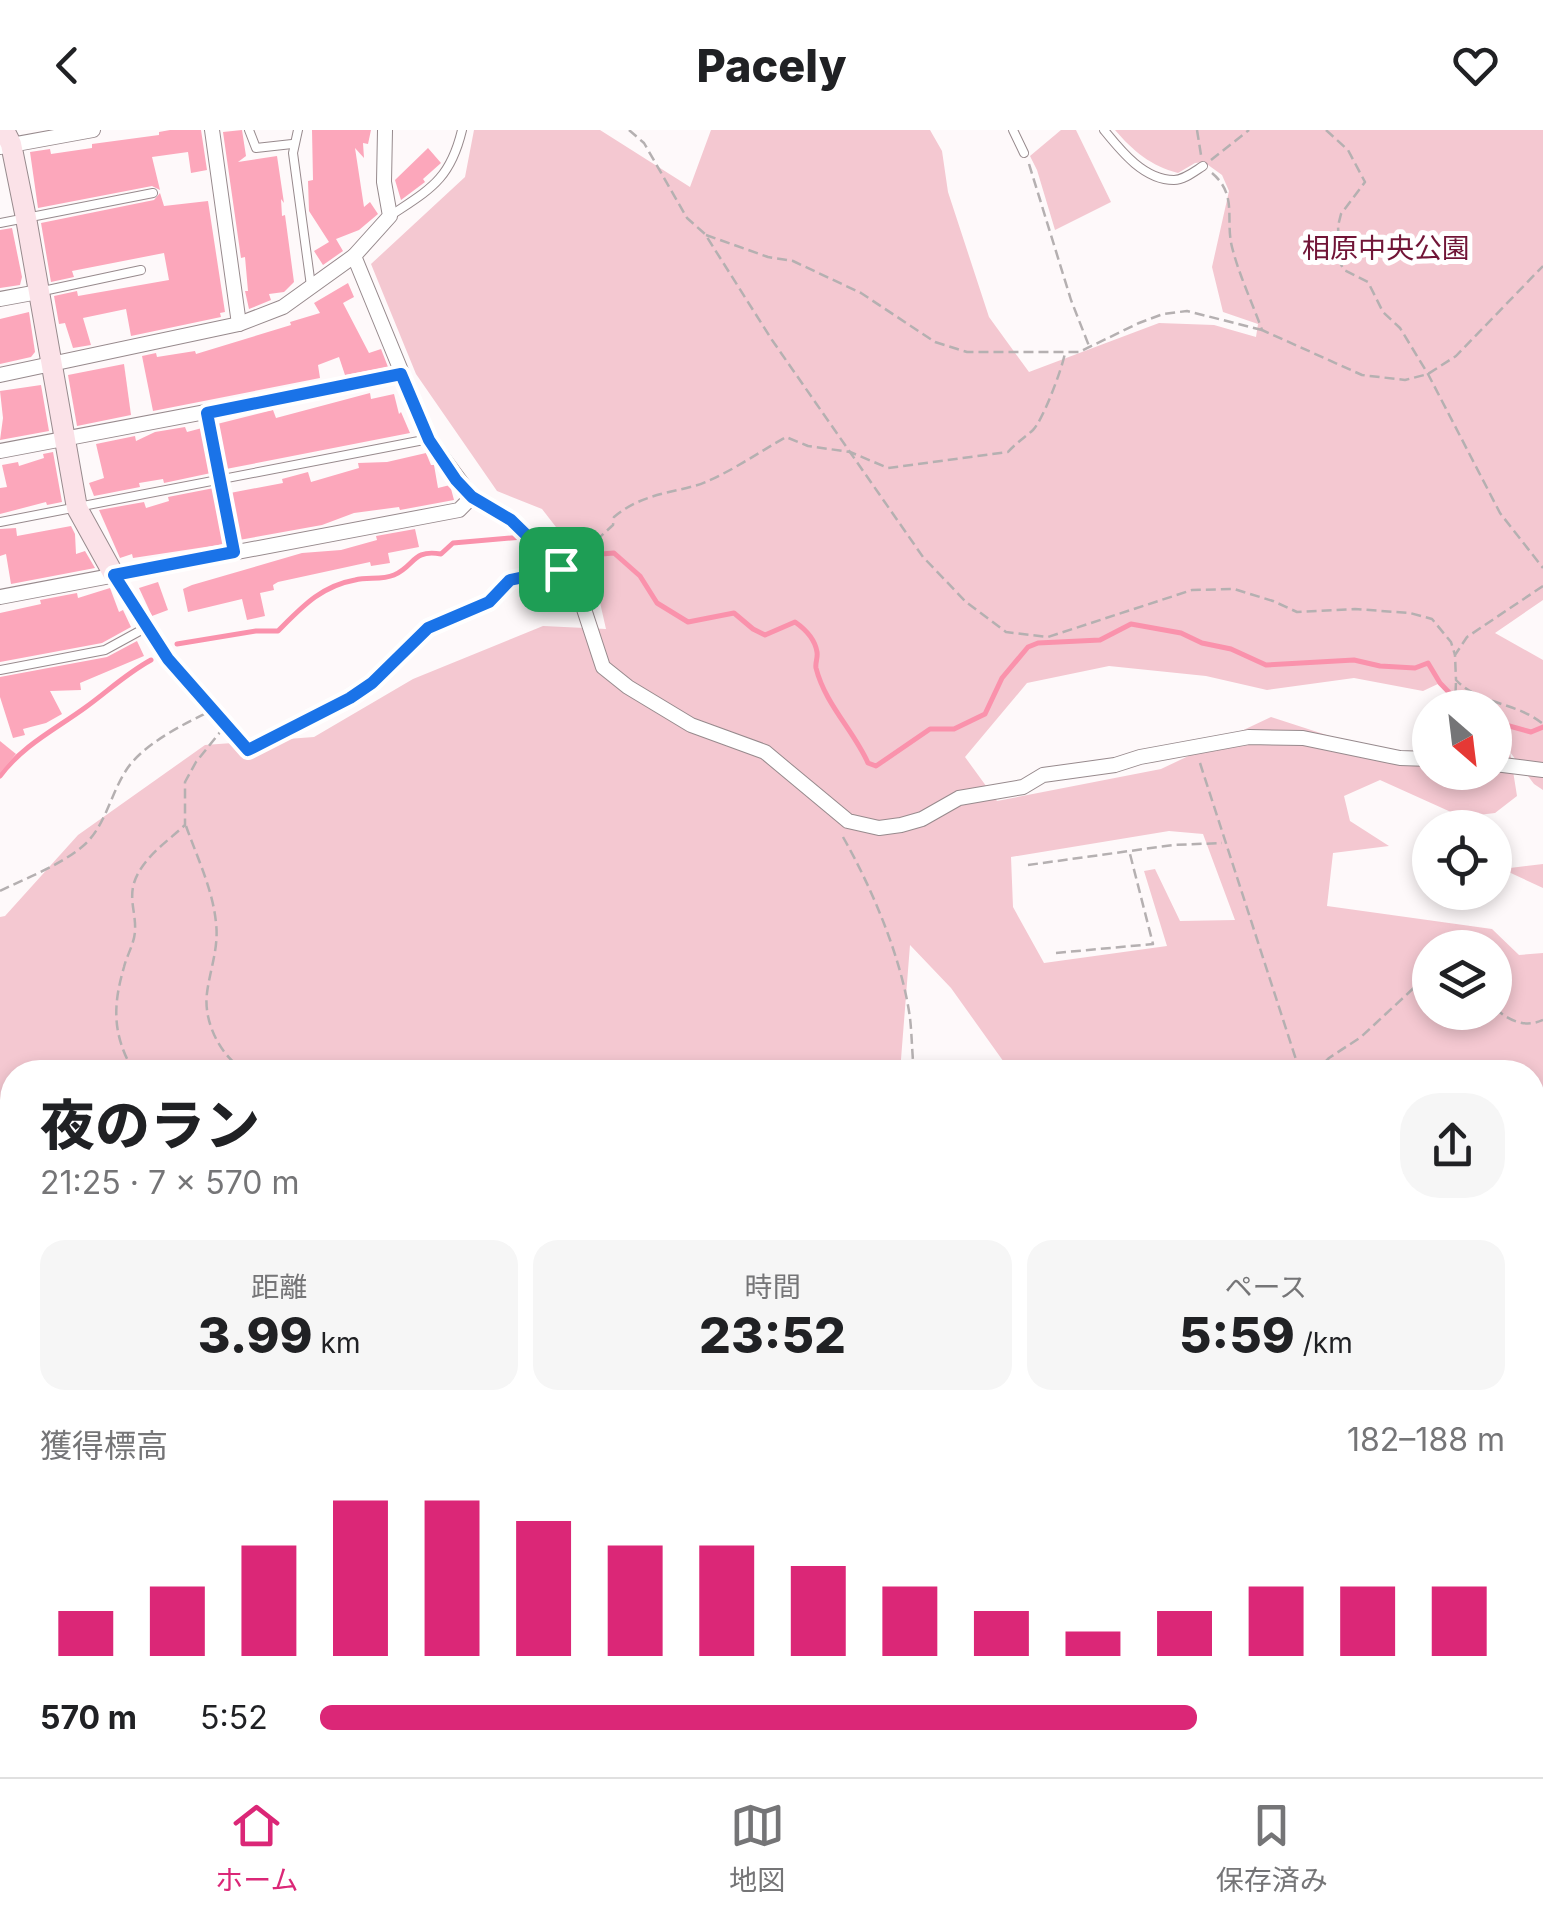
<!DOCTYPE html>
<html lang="ja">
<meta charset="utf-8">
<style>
:root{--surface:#fff;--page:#f6f6f6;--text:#202124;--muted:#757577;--line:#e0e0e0;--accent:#db2777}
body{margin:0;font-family:Inter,"Noto Sans JP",sans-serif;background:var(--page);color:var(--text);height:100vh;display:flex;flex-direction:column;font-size:38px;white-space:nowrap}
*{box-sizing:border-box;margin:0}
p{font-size:32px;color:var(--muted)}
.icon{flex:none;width:55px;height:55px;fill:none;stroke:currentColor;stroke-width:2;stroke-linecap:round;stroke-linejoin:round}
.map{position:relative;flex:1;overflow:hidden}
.side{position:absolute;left:0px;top:930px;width:1545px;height:718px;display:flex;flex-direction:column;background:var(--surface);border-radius:40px 40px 0 0;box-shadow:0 5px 15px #0003}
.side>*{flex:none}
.needle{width:65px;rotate:152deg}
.fabs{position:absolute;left:1412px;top:560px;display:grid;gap:20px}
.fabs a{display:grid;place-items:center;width:100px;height:100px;border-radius:50%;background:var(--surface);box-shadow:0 5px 15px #0003;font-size:50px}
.pin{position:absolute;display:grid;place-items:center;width:85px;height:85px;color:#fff;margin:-42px;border-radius:20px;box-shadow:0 5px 15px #0006}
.round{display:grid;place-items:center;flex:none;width:105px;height:105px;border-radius:40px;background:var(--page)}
.overview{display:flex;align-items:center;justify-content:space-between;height:170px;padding:0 40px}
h1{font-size:55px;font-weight:800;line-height:75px}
.figures{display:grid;grid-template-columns:repeat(3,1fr);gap:15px;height:170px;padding:10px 40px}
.figures div{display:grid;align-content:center;border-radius:25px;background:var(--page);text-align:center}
.figures b{font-size:50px;font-weight:800}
.figures small{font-size:28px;font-weight:400}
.figures p{font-size:28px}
.chart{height:280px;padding:20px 40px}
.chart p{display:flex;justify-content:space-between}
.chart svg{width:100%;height:180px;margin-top:10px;stroke:var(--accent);stroke-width:6}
ul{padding:0 40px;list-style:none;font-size:32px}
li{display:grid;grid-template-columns:160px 120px 1fr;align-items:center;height:75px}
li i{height:25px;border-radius:12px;background:var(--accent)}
header{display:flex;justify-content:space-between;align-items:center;height:130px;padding:0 40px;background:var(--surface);font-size:45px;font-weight:800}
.menu{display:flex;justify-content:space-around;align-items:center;height:140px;border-top:2px solid var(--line);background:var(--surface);font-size:28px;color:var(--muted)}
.menu a{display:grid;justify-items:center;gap:5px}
.menu .active{color:var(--accent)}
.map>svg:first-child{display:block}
.green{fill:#f4c8d1;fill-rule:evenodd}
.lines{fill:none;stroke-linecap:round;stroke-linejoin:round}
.stream{stroke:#fa92ac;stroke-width:5}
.building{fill:#fca7bb}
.lane-casing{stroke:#978a8d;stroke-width:10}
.street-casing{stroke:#978a8d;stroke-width:16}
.secondary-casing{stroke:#978a8d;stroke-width:22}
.path{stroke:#b5b0b1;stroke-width:2.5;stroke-dasharray:10 5;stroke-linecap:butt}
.lane{stroke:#fff;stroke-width:8}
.street{stroke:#fff;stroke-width:14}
.secondary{stroke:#fbe2e8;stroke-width:20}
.route-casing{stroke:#fff;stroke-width:20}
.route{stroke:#1a73e8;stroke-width:12}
.labels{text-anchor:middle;stroke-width:10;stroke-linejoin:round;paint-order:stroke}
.park-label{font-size:28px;fill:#711537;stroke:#fff}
</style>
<header><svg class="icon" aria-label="back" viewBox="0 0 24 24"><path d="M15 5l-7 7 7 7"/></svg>Pacely<svg class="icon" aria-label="heart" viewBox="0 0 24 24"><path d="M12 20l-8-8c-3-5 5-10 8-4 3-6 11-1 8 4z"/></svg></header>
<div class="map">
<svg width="1543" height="1647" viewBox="0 0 1543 1647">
<rect width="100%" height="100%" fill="#fef9fa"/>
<!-- green -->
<g class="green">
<path d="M474,0H600L690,57L711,0H930L942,21L948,62L989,187L1029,242L1159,193L1214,195L1256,207L1258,194L1223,182L1212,137L1229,61L1222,45L1204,32L1195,33L1178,43C1151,36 1133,21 1115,0H1543V470L1495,503L1543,530V660L1534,654L1510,622L1517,666L1495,683L1462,687L1380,650L1344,666L1350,691L1389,716L1333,723L1327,776L1492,799L1519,825L1543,823V1063L1536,1131L1533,1134L1532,942H1011L951,858L910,815L900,942H12V1635H411V1647H0V787L5,786L78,705L205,615L314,607L413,549L543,496L606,499L594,446L542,379L497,361L416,244L371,134L465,47ZM1109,536L1206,546L1267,560L1354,548L1423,561L1440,553L1472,577L1495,578V596L1500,600L1495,602V642H1430V631L1419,635L1271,587L1161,639L997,671L965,627L1027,553ZM1169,701L1203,704L1235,790L1180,791L1155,739L1144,741L1167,816L1044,833L1013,777L1011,727ZM1430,818H1495V882H1430Z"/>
<path d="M1061,0H1076L1111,72L1055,100L1037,40L1030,26Z"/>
<path d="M1543,734V758L1502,739Z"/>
</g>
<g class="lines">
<!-- stream -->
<g class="stream">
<path d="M533,407L556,412L576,426L614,423L640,446L657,473L688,492L734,483L753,499L765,505L795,492C805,499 815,509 817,522C818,528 815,533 816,538C825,574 854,601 868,633L876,636L930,599H954L985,584L1002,548L1028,517L1038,513L1100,510L1131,494L1181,503L1202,513L1231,519L1266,535L1354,530L1380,536L1415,538L1428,533L1440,553L1464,578"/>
<path d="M177,514L256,501H278C302,477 321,456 355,450C368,447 382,450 394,445C415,436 412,419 441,424L453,413L523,407"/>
<path d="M1495,592L1531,602L1543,597"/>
<path d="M0,646C23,615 56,599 86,577C108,561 127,543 151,530"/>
</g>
</g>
<!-- building -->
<g class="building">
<path d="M170,0H201L207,40L191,43L188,22L152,27L160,60L152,56L38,78L30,22L50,19L51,24L92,18V14L159,5V2Z"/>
<path d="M242,0L246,26L238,32L277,26L284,73L281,69L282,86L285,85L294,152L284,162L269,164L271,170L249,179L245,161H248L245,127L241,128L223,2Z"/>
<path d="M312,0H371L368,14L363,13L364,28L355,18L364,77L370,72L378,84L359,100L336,109L343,121L323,135L314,121L329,112L309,81L308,51L313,50Z"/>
<path d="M428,18L441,33L423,49L425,52L401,70L395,50Z"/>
<path d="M160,63L164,76L208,71L225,182L220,183L221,187L131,206L126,179L83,188L91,215L73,218L65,193L59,194L54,166L77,161L78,166L169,150L164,123L72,141L74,147L51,152L41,93L154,70Z"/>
<path d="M12,98L22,147L20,155L0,158V100Z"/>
<path d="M348,153L354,167L343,173L369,223L381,219L388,237L345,245L339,227L318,235L320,248L153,281L142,226L156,223L157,227L195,221L196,224L291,195L290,192L320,183L314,173Z"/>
<path d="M29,182L35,222L31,227L0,234V189Z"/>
<path d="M124,234L131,285L77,296L68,245Z"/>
<path d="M41,255L49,301L0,310L3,288L0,261Z"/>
<path d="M370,263L371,269L394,264L399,284L401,282L410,303L226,339L217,294L273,280L276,288Z"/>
<path d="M185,297L187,302L202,298L211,343L164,353L163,349L139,353L140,357L94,366L89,353L104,348L96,314L135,306L136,311L155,302Z"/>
<path d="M53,322L62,372L47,375L46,372L0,384V358L7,357L2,335L18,332L19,336L44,328L43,324Z"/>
<path d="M426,323L431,335H434L438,358L450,355L454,370L400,380L399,377L354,383L322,395L239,410L230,363L283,353L282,349L308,342L311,352L359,338L358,333L387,332Z"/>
<path d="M214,358L225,414L133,428L132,424L120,428L99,380L144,372L146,378L169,371L168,367Z"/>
<path d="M71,396L75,404L76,424L85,421L95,438L11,454L6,424L0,426V399L16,398L17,406Z"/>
<path d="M415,399L419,417L388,423L390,433L371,436L370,432L278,452L273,455L274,460L260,463L265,486L247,490L242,469L188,482L183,459L192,455L302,423L341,420L377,410L376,406Z"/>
<path d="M158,452L168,480L152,486L139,458Z"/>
<path d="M110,458L119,482L123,480L131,497L102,513L0,532V483L41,474L40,470L77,463L78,468Z"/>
<path d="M137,511L144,526L80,553L81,560L50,561L62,584L46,593L23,599L25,605L13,608L0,567V547L107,527Z"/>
<path d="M0,611L16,624L0,643Z"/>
<path d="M665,1635H721L702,1647H647Z"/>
</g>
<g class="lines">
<defs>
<g id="lane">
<path d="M249,0L256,18L292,14"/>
<path d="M298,0L293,23L311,156"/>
<path d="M1013,0L1024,23"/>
<path d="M1104,0C1121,21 1144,50 1174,50C1184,50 1195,41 1203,36"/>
<path d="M390,86C430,59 450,50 462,0"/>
<path d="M0,93L153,63"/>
<path d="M43,161L141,140"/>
<path d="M207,283L234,422"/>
<path d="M0,392L429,309"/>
<path d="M0,540L105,520L147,497"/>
</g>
<g id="street">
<path d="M212,0L239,194"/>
<path d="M385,0L384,52L390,86L354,126L429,309L472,367L511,390L561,439L583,476L603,537L628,557L691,595L765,622L848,691L879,698L901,695L922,689L959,668L1023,657L1043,645L1115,635L1140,627L1249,607L1303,608L1400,628L1430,629"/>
<path d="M0,17L93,0"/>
<path d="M0,169L38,162"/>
<path d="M0,245L239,194L283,177L354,126"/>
<path d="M0,321L401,245"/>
<path d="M114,445L147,497"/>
<path d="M0,467L459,380L472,367"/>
<path d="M1495,634L1543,640"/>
<path d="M1532,1346L1543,1338"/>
<path d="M1532,1440L1543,1433"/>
<path d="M1532,1534L1543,1528"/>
<path d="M1281,1635L1290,1647"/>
<path d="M1343,1635L1350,1647"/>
<path d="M1482,1635L1493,1647"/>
<path d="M1091,1647L1109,1635"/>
<path d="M1229,1647L1247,1635"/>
<path d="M1454,1647L1477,1635"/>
</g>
<g id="secondary">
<path d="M4,0L11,14L26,88L77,378L114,445"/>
<path d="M1532,1254L1543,1247"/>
<path d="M1532,1275L1543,1268"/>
<path d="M949,1647L967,1635"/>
<path d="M976,1647L994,1635"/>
</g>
</defs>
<!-- lane casing -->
<use href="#lane" class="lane-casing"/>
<!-- street casing -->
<use href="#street" class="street-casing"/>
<!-- secondary casing -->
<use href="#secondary" class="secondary-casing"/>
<!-- path -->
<g class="path">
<path d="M629,0L644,13L687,88L705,104L772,210L923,427L966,472L1006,502L1048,507L1192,460L1234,459L1273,471L1297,482L1355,479L1410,483L1432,489L1451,512L1455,525"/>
<path d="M1197,0L1201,25"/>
<path d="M1326,0L1348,20L1365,52L1341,84L1338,96L1340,133L1344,140L1368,152L1383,182L1400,198L1428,244L1500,383L1543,438"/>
<path d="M1211,30L1249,0"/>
<path d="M1029,34L1071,170L1089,216"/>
<path d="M1212,43C1238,65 1225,89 1232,117C1239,145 1252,172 1262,200L1362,245L1405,250L1428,244L1456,226L1543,136"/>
<path d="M706,105L768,127L793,131L861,163L935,212L967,222H1079L1139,193L1163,184L1187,181L1262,200"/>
<path d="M574,431L613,395L614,387C639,366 664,364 694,356C720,349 761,321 786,307L808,316L850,322L888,338L1008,322C1016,313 1024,308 1033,300C1043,290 1062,239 1065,223"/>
<path d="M1543,456L1467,507L1455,525L1456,550C1480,575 1517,572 1543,594"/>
<path d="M1455,578L1456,551"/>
<path d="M213,580L248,620L350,568L372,553L428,498L489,472L510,450L544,443"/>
<path d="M1200,633L1300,942"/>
<path d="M186,696C197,727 213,760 216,793C219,818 210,839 207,863C203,892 221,928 247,942"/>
<path d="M843,707C872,758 902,829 910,888C912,906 912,924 914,942"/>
<path d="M1028,735L1173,715L1222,713"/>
<path d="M0,761C28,747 59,736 83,716C105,697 110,666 125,642C141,615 185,593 213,580L156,511"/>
<path d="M1056,823L1153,814L1130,724"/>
<path d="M1495,878C1509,891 1525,898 1543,890"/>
<path d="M134,942C113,906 112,878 124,837C127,825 135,812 135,800C136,784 129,770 134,753C142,728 167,712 185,695V652L196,632L225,596"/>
<path d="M1315,942L1329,928L1361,907L1418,854L1430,852"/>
<path d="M0,1269L12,1258"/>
<path d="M0,1349L12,1339"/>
<path d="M1532,1568L1542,1586"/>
<path d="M329,1635V1647"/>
<path d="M1427,1647L1439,1642"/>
</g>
<!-- lane -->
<use href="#lane" class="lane"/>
<!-- street -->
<use href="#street" class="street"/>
<!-- secondary -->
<use href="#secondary" class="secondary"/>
</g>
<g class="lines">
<defs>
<path id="route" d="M401,244L429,310L456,350L472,367L511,390L561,439L510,450L489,472L428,498L372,553L350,568L248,620L168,529L114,445L234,422L207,283Z"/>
</defs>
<!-- route casing -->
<use href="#route" class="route-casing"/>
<!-- route -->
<use href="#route" class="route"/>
</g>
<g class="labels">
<!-- park labels -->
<g class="park-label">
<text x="1386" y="128">相原中央公園</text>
</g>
</g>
</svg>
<div class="fabs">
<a><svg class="needle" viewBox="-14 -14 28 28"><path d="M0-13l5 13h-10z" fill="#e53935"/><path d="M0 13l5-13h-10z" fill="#757577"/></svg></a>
<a><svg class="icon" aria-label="locate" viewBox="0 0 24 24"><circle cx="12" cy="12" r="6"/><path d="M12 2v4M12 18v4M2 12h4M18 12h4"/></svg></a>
<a><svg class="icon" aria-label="layers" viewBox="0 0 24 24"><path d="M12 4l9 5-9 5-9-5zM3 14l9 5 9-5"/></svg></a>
</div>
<div class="pin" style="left:561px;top:439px;background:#1e9e55"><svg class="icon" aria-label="arrive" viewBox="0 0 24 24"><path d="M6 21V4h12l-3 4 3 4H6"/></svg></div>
<section class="side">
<div class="overview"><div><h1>夜のラン</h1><p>21:25 · 7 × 570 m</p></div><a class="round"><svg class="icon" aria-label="share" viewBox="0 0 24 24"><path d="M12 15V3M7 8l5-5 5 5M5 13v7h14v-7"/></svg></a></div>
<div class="figures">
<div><p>距離</p><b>3.99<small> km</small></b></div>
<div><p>時間</p><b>23:52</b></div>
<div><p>ペース</p><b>5:59<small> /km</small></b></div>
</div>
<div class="chart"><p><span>獲得標高</span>182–188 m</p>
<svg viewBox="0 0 160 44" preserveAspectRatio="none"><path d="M5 44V33M15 44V27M25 44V17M35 44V6M45 44V6M55 44V11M65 44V17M75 44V17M85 44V22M95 44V27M105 44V33M115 44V38M125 44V33M135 44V27M145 44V27M155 44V27"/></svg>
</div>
<ul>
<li><b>570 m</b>5:52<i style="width:74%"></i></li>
</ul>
</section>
</div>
<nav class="menu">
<a class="active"><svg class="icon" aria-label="home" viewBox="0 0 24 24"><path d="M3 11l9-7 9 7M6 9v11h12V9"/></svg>ホーム</a>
<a><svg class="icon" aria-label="map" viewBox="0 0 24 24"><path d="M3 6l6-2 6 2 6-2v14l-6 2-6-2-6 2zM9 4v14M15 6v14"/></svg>地図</a>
<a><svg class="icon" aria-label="saved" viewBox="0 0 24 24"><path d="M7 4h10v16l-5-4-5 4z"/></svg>保存済み</a>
</nav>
